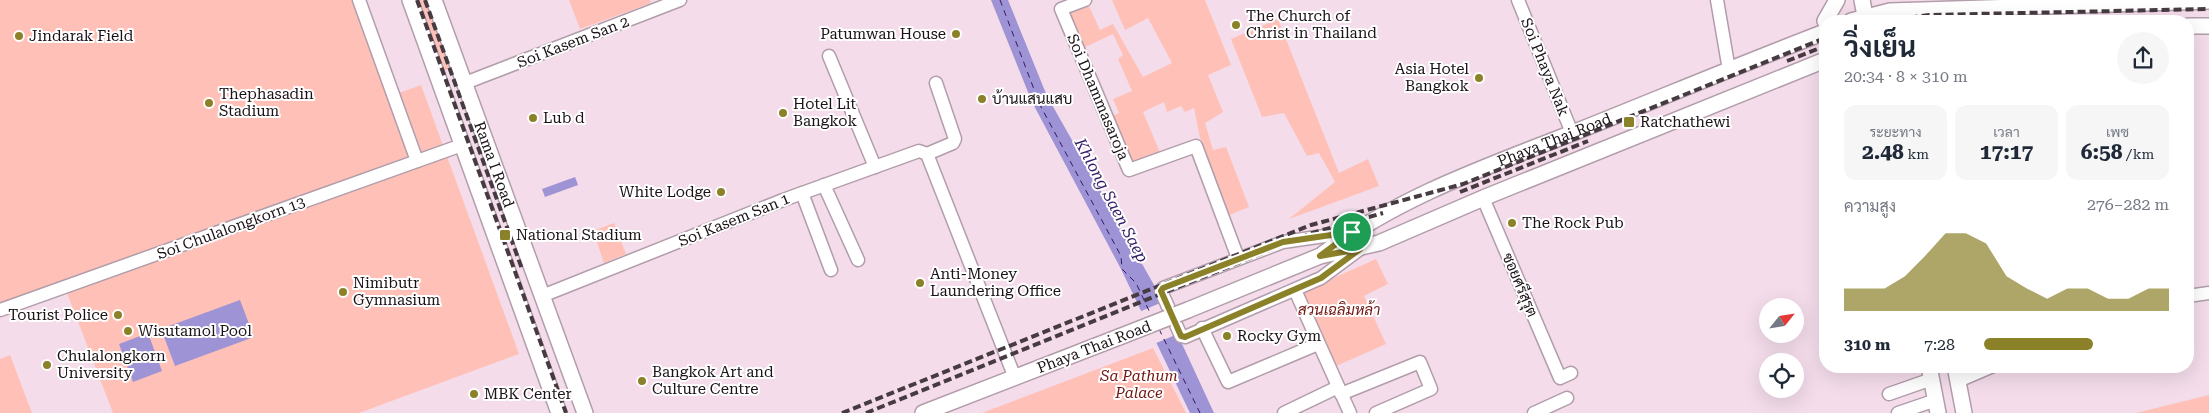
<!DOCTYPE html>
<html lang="th">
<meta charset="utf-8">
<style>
:root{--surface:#fff;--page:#f6f6f7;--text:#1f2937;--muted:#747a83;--accent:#8b8129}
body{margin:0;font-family:"Roboto Serif",Sarabun,serif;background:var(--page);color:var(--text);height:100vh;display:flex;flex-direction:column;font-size:19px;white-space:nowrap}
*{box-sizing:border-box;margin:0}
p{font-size:16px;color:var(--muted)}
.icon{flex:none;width:28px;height:28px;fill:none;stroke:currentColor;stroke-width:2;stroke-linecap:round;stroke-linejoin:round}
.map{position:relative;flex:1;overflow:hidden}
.sheet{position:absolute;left:1819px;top:15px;width:375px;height:358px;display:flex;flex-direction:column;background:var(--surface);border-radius:20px;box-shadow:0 5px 20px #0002}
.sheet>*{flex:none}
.needle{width:32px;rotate:60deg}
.buttons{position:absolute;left:1759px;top:298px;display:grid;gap:10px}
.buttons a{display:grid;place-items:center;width:45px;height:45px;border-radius:50%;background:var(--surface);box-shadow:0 5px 20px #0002;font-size:25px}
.pin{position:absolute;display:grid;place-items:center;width:42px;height:42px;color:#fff;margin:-21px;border:2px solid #fff;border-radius:50%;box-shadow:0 1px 5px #0007}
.round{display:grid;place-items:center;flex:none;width:52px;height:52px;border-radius:26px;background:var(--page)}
.head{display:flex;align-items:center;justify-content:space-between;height:85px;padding:0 25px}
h1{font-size:28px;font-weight:700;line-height:38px}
.metrics{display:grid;grid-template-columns:repeat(3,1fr);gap:8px;height:85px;padding:5px 25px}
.metrics div{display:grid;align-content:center;border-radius:12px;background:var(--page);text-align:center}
.metrics b{font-size:21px;font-weight:700}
.metrics small{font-size:14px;font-weight:400}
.metrics p{font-size:14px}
.chart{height:140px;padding:10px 25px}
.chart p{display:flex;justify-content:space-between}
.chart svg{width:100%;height:90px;margin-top:5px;fill:var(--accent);opacity:.7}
ul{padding:0 25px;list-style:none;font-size:16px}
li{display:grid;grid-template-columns:80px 60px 1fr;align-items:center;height:38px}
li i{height:12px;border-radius:6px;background:var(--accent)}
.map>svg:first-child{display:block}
.green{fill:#ffc1b7}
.water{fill:#9d93d5}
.pier{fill:#f4dceb}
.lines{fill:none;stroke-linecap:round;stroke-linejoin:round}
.ferry{stroke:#311b67;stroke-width:1;stroke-dasharray:6 5;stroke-linecap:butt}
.minor-casing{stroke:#b29dab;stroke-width:15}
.major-casing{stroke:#b29dab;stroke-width:18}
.minor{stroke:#fff;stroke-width:12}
.major{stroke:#fff;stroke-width:15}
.rail{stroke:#473b42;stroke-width:4;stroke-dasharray:8 4;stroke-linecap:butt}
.major-bridge-casing{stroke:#b29dab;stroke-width:18;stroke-linecap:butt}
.major-bridge{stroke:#fff;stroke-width:15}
.route-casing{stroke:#fff;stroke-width:10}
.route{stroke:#8b8129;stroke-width:6}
.poi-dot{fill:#8b8129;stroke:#fff;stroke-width:2}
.labels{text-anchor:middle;stroke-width:4;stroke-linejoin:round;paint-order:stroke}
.poi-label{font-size:15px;fill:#1a1217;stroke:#fff;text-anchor:start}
.street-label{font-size:15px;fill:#1a1217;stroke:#fff}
.park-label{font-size:15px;font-style:italic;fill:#711610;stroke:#fff}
.water-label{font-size:16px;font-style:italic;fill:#311b67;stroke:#fff}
</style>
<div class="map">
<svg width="2209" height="413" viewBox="0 0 2209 413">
<rect width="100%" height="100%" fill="#f4dceb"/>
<!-- green -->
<g class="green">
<path d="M0,0H362L399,93L421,85L519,354L359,413H113L67,293L0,316Z"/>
<path d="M414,0H428L452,68L440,72Z"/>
<path d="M569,0H650L651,3L580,29Z"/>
<path d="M1112,0H1205L1231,65L1208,75L1223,112L1205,123L1213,150L1226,147L1249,207L1227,216L1200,138L1194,108L1185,112L1181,106L1167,112L1164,102L1143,112L1161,155L1130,168L1110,117L1119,113L1113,99L1132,91L1118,59L1123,55L1113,34L1081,49L1065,10L1087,2L1100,30L1113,24L1143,77L1172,63L1148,18L1125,30Z"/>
<path d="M1278,19L1339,173L1368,159L1379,186L1289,219L1335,182L1319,153L1307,156L1284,113L1262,117L1231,39Z"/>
<path d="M614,223L626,254L604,263L593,231Z"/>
<path d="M1376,259L1388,284L1364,296L1386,344L1334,367L1300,293Z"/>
<path d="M1153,348L1186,413H982Z"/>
<path d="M10,355L32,413H0V359Z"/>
<path d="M2209,395V413H2136Z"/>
</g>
<!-- water -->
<g class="water">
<path d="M991,0H1008L1047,96L1158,292L1214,413H1190L1121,269L1032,102Z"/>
<path d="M575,177L578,185L545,197L542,189Z"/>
<path d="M240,300L254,337L175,366L161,329Z"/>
<path d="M148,333L162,371L133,382L119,344Z"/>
</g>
<!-- pier -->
<path class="pier" d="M1165,301L1180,333L1154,344L1139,312Z"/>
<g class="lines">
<!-- ferry -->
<g class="ferry">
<path d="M1000,0L1040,105L1121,256L1122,269L1136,283L1152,317"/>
<path d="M1159,329L1200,413"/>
</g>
<defs>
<g id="minor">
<path d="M359,0L417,161"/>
<path d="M1085,0L1061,9L1129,170L1196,146L1238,258"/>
<path d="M1518,0L1572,133"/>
<path d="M1717,0L1729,70"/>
<path d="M829,56L875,167"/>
<path d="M465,83L680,0"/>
<path d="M927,154L953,143L955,139L936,83"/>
<path d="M824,185L858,260"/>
<path d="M802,193L831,270"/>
<path d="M1483,198L1560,378L1571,373"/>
<path d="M1352,232L1283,242L1163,288L1161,291L1181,336L1185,337L1321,278L1360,249"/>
<path d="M1295,290L1350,413"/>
<path d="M542,296L783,200L919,151L927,154L1015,378"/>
<path d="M2188,296L2209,293"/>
<path d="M0,310L462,145"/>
<path d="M1202,328L1228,382L1318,344"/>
<path d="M1958,381L1993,366"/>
<path d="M1341,394L1420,362L1431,389L1376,413"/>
<path d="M1889,394L1932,379"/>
<path d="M1284,413L1338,387"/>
<path d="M1534,413L1567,398"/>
<path d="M1898,413L1936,400"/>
</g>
<g id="major">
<path d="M410,0L559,413"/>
<path id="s1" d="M434,0L585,413"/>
<path d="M1862,0L1866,21"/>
<path d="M1825,21L1837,0"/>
<path d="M1851,21L1890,11L2209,1"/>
<path d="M2188,26H2209"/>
<path id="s2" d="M1323,254C1398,197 1488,166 1575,132C1658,99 1741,64 1825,32"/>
<path d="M1188,310L1320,256L1379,243L1488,196L1825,60"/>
<path d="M1929,366L1938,413"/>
<path d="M1955,366L1964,413"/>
<path d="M923,413L1119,337"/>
</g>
</defs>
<!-- minor casing -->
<use href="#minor" class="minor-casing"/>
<!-- major casing -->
<use href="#major" class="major-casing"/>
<!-- minor -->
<use href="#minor" class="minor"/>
<!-- major -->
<use href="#major" class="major"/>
<!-- rail -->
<g class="rail">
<path d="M417,0L566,413"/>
<path d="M425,0L522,269"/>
<path d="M1886,21L1929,15L2209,9"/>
<path d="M1787,61L1825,46"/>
<path d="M1460,192L1588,141"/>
<path d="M842,413L1311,225L1463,184L1825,38"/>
<path d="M866,413L1312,233L1383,213"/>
</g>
<defs>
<path id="major-bridge" d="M1119,337L1188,310"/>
</defs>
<!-- major-bridge casing -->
<use href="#major-bridge" class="major-bridge-casing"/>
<!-- major-bridge -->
<use href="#major-bridge" class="major-bridge"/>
</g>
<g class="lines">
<defs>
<path id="route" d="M1352,232L1320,256L1360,249L1321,278L1185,337L1181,336L1161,291L1163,288L1283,242Z"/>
</defs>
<!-- route casing -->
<use href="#route" class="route-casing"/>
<!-- route -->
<use href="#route" class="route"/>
</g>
<!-- markers -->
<g class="poi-dot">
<circle cx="1236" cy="25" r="5"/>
<circle cx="956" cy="34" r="5"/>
<circle cx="19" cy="36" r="5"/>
<circle cx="1479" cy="78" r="5"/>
<circle cx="982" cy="99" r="5"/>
<circle cx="209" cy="103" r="5"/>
<circle cx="783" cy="113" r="5"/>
<circle cx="533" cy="118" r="5"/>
<rect x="1623" y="116" width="12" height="12" rx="2.5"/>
<circle cx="721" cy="192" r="5"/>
<circle cx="1512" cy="223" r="5"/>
<rect x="499" y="229" width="12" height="12" rx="2.5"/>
<circle cx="920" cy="283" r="5"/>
<circle cx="343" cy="292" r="5"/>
<circle cx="118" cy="315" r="5"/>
<circle cx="128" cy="331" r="5"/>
<circle cx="1227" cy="336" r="5"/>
<circle cx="47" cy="365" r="5"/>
<circle cx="642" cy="381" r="5"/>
<circle cx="474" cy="394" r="5"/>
</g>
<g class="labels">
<!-- poi labels -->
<g class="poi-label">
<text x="1246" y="21">The Church of<tspan x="1246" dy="17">Christ in Thailand</tspan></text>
<text x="946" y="39" text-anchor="end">Patumwan House</text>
<text x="29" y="41">Jindarak Field</text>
<text x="1469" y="74" text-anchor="end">Asia Hotel<tspan x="1469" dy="17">Bangkok</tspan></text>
<text x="219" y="99">Thephasadin<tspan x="219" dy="17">Stadium</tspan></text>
<text x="992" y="104">บ้านแสนแสบ</text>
<text x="793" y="109">Hotel Lit<tspan x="793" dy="17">Bangkok</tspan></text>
<text x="543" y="123">Lub d</text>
<text x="1640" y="127">Ratchathewi</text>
<text x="711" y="197" text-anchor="end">White Lodge</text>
<text x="1522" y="228">The Rock Pub</text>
<text x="516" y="240">National Stadium</text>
<text x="930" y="279">Anti-Money<tspan x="930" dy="17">Laundering Office</tspan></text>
<text x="353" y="288">Nimibutr<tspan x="353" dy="17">Gymnasium</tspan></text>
<text x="108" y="320" text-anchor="end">Tourist Police</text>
<text x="138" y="336">Wisutamol Pool</text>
<text x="1237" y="341">Rocky Gym</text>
<text x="57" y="361">Chulalongkorn<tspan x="57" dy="17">University</tspan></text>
<text x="652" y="377">Bangkok Art and<tspan x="652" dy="17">Culture Centre</tspan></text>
<text x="484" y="399">MBK Center</text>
</g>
<!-- street labels -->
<g class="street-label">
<text transform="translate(573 42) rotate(-21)" y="5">Soi Kasem San 2</text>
<text transform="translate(1545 67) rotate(68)" y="5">Soi Phaya Nak</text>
<text transform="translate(1098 97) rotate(67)" y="5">Soi Dhammasaroja</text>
<text dy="5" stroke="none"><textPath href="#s2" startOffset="259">Phaya Thai Road</textPath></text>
<text dy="5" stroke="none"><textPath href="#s1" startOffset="175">Rama I Road</textPath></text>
<text transform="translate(734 220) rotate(-22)" y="5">Soi Kasem San 1</text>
<text transform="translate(231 228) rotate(-20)" y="5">Soi Chulalongkorn 13</text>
<text transform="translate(1520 285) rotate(67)" y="5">ซอยศรีสุรุต</text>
<text transform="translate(1094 347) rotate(-21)" y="5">Phaya Thai Road</text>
</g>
<!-- park labels -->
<g class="park-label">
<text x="1339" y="315">สวนเฉลิมหล้า</text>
<text x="1139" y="381">Sa Pathum<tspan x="1139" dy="17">Palace</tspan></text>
</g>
<!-- water labels -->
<g class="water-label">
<text transform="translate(1112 200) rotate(62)" y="6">Khlong Saen Saep</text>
</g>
</g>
</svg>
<div class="buttons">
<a><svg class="needle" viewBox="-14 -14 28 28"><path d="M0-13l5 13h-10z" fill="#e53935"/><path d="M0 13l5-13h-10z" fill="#747a83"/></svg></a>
<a><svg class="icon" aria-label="locate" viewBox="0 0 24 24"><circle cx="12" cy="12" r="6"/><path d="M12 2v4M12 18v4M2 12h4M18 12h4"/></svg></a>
</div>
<div class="pin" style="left:1352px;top:232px;background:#1e9e55"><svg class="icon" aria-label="arrive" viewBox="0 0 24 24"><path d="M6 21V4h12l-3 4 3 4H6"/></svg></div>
<section class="sheet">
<div class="head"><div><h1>วิ่งเย็น</h1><p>20:34 · 8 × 310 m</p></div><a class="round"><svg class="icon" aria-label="share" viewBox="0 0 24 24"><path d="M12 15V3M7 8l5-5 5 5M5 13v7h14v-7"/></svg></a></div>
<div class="metrics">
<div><p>ระยะทาง</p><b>2.48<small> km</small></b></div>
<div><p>เวลา</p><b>17:17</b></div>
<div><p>เพซ</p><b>6:58<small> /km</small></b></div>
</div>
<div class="chart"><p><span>ความสูง</span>276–282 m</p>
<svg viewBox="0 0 160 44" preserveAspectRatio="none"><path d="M0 44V33L10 33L20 33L30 27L40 17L50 6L60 6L70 11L80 27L90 33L100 38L110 33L120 33L130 38L140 38L150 33L160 33V44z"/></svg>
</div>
<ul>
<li><b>310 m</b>7:28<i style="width:59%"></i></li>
</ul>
</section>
</div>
